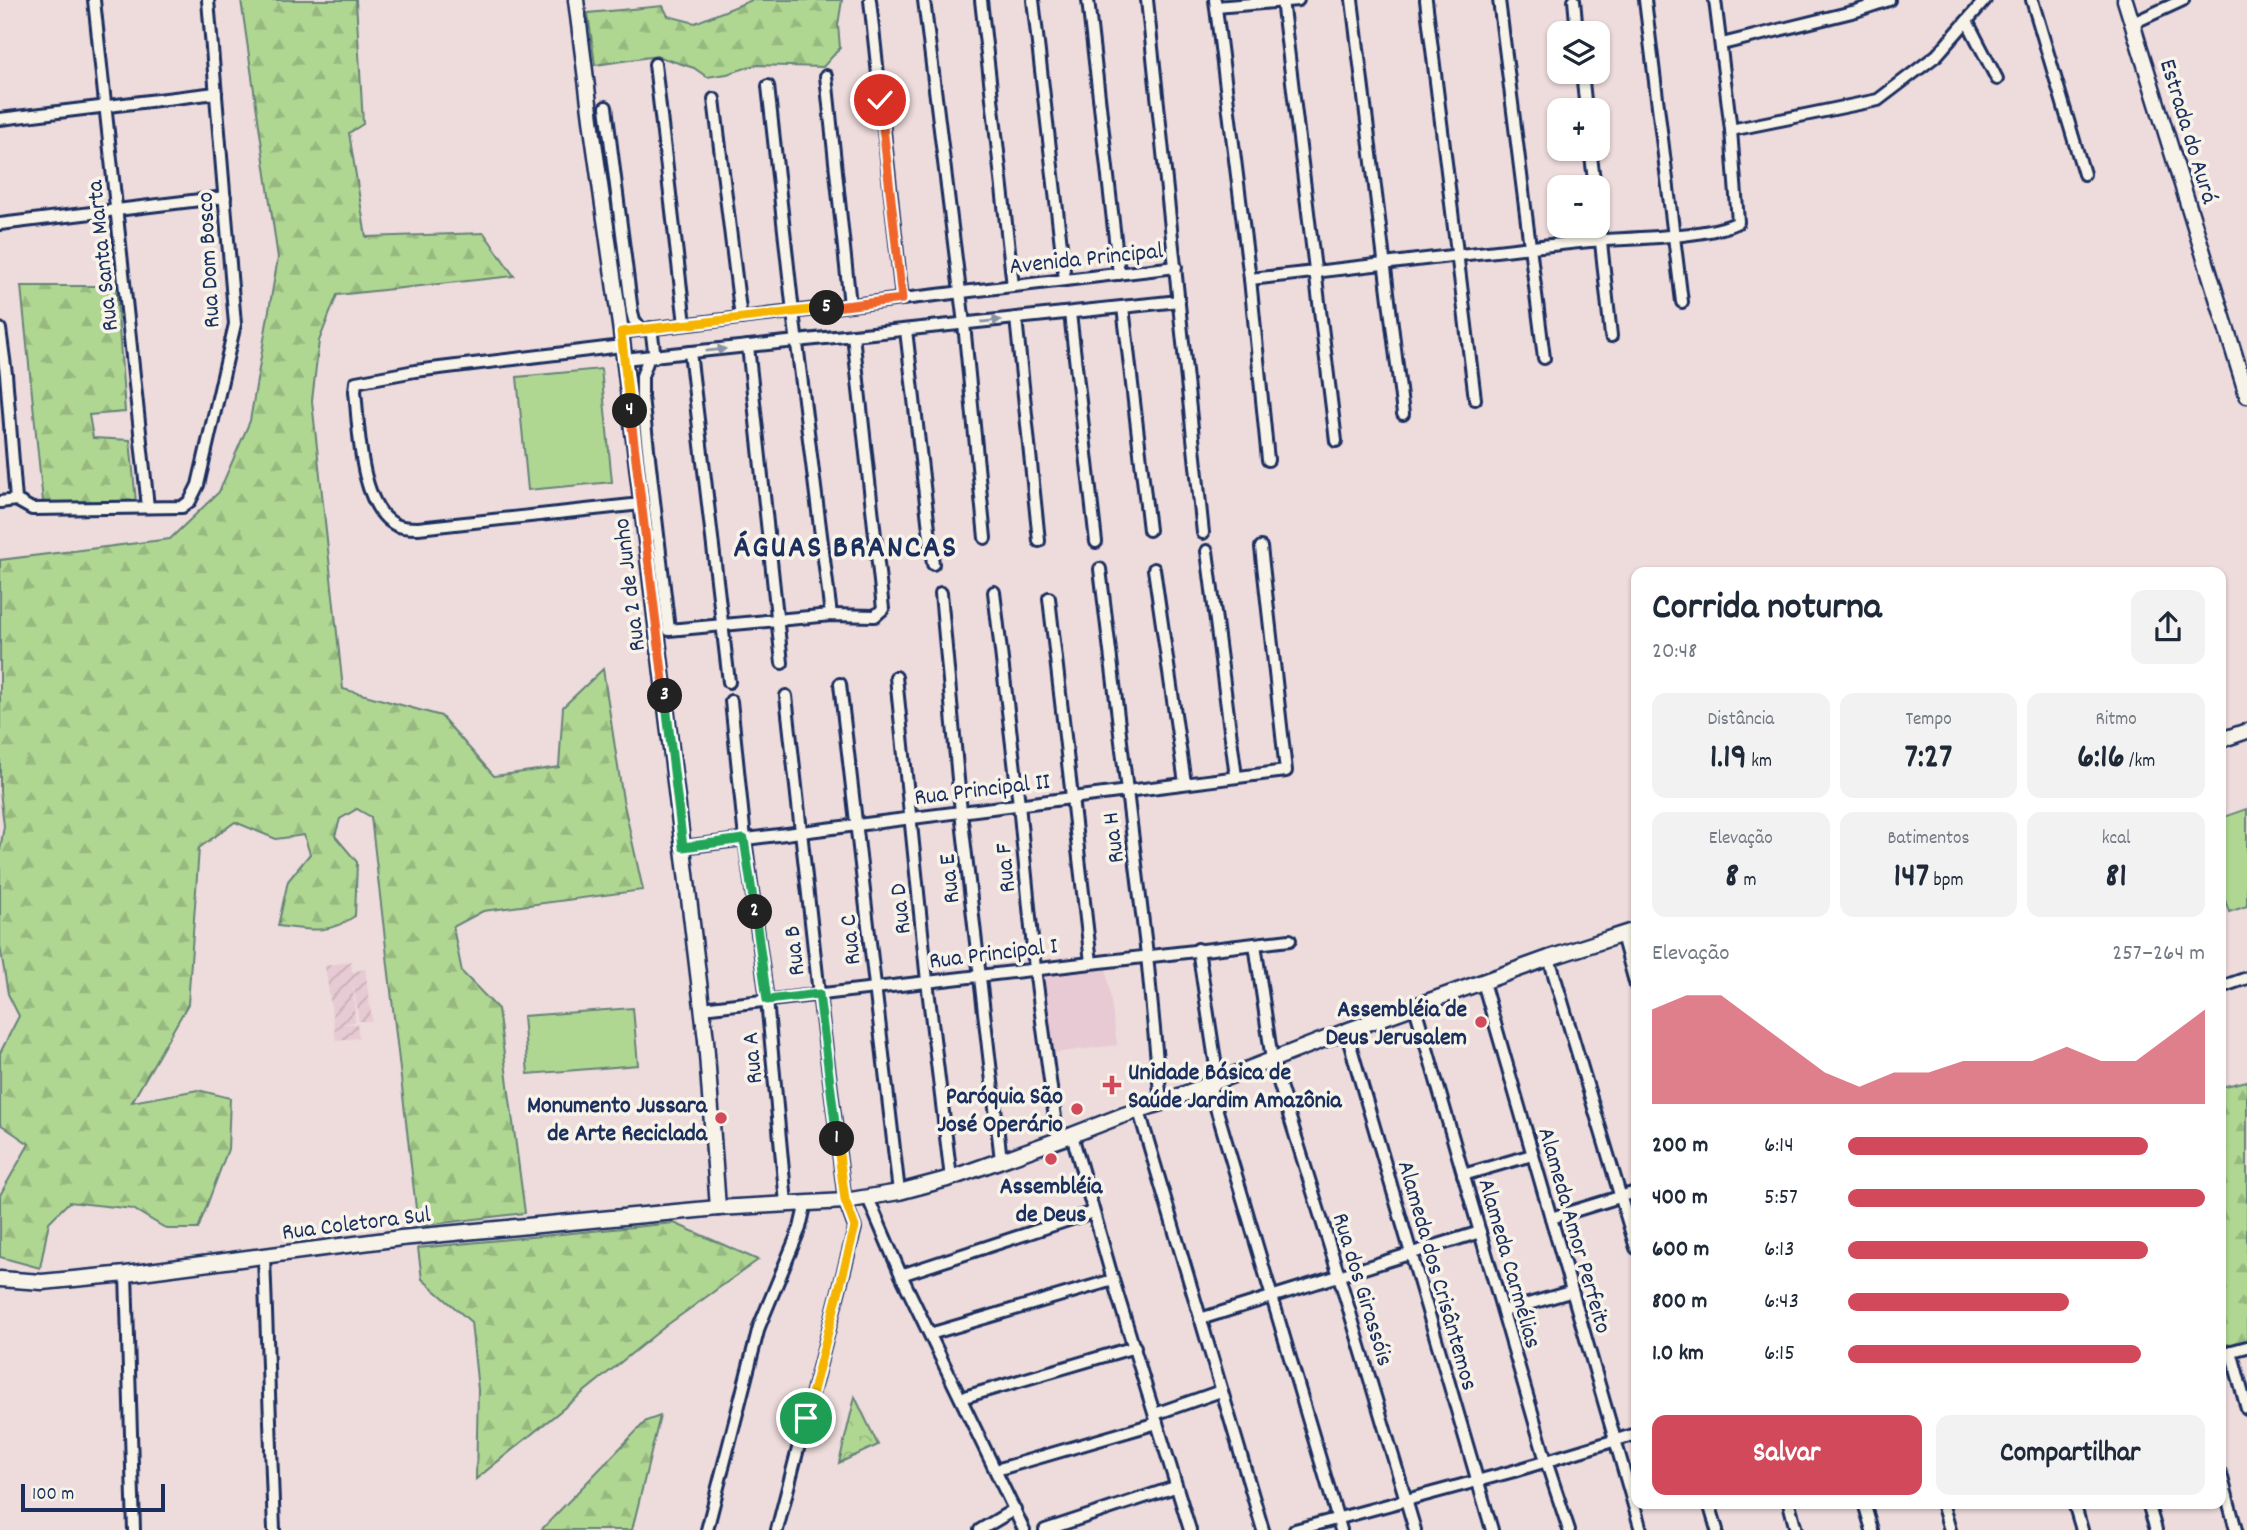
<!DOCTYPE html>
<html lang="pt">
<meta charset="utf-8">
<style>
:root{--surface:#fff;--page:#f2f2f3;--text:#1f2937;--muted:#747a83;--accent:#d1495b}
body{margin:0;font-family:Dekko,sans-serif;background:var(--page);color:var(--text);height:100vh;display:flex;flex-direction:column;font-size:26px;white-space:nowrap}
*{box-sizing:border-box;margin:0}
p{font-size:23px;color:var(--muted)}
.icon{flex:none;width:38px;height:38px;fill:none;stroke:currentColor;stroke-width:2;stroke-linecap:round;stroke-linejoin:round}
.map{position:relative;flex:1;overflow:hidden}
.details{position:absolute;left:1631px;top:567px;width:595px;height:942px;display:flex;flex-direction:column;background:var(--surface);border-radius:14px;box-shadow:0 2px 5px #0004}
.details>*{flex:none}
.buttons{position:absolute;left:1547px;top:21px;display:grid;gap:14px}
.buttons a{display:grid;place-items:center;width:63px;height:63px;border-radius:14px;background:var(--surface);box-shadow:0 2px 5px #0004;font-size:35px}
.scale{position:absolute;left:21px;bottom:18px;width:144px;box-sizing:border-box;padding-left:7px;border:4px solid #1b2f5e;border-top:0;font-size:19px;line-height:24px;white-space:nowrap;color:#1b2f5e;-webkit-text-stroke:5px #f7f3e8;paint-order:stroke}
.pin{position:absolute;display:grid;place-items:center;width:60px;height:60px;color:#fff;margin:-30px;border:4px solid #fff;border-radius:50%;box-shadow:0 2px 7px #0007}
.km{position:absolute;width:35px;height:35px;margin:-18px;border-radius:50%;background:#222;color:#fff;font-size:19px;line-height:35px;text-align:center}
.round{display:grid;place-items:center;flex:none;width:74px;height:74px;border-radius:14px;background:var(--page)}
.overview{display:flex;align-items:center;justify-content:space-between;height:119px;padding:0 21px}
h1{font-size:38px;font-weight:700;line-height:52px}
.metrics{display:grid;grid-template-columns:repeat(3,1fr);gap:10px;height:119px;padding:7px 21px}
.metrics div{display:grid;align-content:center;border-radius:14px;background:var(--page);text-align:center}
.metrics b{font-size:35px;font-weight:700}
.metrics small{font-size:19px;font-weight:400}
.metrics p{font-size:19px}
.chart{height:196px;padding:14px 21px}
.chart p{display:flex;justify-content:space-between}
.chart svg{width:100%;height:126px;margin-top:7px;fill:var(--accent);opacity:.7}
.action{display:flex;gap:14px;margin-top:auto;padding:14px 21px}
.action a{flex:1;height:80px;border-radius:14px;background:var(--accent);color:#fff;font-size:28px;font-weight:700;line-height:80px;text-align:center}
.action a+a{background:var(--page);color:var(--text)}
ul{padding:0 21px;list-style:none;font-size:23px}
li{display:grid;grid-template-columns:112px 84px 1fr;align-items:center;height:52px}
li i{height:18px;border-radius:9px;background:var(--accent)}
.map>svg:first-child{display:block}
.built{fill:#e7cad3}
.industrial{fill:url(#industrial-furrows)}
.forest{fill:url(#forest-firs);stroke:#668378;stroke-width:2}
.park{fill:url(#park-crowns);stroke:#668378;stroke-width:2}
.pitch{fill:#b0d792;stroke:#668378;stroke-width:2}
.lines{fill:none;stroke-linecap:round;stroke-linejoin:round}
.minor-casing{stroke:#1b2f5e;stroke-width:16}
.tertiary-casing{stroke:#1b2f5e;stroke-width:19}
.minor{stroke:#f7f3e8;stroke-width:10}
.tertiary{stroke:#f7f3e8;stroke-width:14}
.oneway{fill:#8991a3}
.split-1-casing{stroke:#fff;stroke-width:14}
.split-2-casing{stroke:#fff;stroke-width:14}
.split-3-casing{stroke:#fff;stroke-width:14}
.split-4-casing{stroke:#fff;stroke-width:14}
.split-5-casing{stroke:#fff;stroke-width:14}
.split-6-casing{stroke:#fff;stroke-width:14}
.split-1{stroke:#f5b400;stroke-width:9}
.split-2{stroke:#22a559;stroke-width:9}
.split-3{stroke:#22a559;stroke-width:9}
.split-4{stroke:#f0652b;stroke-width:9}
.split-5{stroke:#f5b400;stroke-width:9}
.split-6{stroke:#f0652b;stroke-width:9}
.poi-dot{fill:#d1495b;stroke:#f7f3e8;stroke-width:2.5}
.labels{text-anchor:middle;stroke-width:7;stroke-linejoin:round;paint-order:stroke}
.street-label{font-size:24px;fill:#1b2f5e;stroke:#f7f3e8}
.poi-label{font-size:24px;font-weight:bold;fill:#1b2f5e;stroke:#f7f3e8;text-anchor:end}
.district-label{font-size:32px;font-weight:bold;letter-spacing:2px;fill:#1b2f5e;stroke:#f7f3e8}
</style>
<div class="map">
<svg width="2247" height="1530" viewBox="0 0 2247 1530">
<defs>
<pattern id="industrial-furrows" width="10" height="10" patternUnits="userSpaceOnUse" patternTransform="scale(1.75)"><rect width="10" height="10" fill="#e7cad3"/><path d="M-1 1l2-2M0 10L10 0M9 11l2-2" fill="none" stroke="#c6aeb8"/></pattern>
<pattern id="forest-firs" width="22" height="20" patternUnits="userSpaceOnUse" patternTransform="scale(1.75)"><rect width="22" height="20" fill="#b0d792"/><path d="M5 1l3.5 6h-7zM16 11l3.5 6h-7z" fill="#97b980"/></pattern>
<pattern id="park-crowns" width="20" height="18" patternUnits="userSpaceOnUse" patternTransform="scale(1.75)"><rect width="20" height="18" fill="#b0d792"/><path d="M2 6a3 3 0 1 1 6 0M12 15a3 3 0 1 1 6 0" fill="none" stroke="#97b980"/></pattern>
</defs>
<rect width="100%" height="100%" fill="#eedbdc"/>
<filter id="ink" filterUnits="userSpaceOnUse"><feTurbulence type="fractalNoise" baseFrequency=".0143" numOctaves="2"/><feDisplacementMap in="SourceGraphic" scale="14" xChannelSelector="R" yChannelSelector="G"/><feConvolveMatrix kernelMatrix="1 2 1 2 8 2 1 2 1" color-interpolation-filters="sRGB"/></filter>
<g filter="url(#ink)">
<!-- built -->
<path class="built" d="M1106,967L1117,1045L1052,1053L1044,975Z"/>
<!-- industrial -->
<path class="industrial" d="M351,961L352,972L365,969L372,1021H359L353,984L355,1022L343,1024H357L359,1038L336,1040L325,966Z"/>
<!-- forest -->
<g class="forest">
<path d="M241,0H356L363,124L349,133L366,237L484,233L514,276L337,295L319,341L312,401L343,689L441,716L494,776L559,767L563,707L603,669L623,800L643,890L483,911L453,927L462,972L498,1009L525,1213L418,1226L371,817L357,809L340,819L335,836L357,862L355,916C327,935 310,930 278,926L288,881L310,854L304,835L276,839L235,822L199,848L188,1004L132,1102L198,1090L230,1098L228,1149L198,1229H167L133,1209L69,1202L49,1222L40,1268L0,1257V1195L29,1144L0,1124V1053L19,1016L8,994L0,946V850L4,826L0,791V560L170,539L219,492L250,421L278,258Z"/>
<path d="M752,0H842L838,25L840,48L823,67L755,65L727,74L707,77L694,68L657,56L595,65L588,13L663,6L668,16L695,23Z"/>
<path d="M21,286H116L125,412L89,415L93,438L130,440L136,502H43Z"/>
<path d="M2247,1081V1344L2221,1351V1087Z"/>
<path d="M674,1223L758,1260L667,1325L476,1479L478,1390L471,1322L422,1279L418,1248Z"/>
<path d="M660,1416L632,1530H541L646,1421Z"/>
</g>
<!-- park -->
<path class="park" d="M855,1397L878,1445L839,1463Z"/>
<!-- pitch -->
<g class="pitch">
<path d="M601,369L612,482L528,490L517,377Z"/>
<path d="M2247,809V906L2229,912L2221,888V818Z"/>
<path d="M633,1008L638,1065L528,1074L523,1016Z"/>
</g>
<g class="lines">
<defs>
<g id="minor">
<path d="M94,0L148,507"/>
<path d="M870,0L902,299"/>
<path d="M924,0L964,324L985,538"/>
<path d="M981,0L1013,286"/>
<path d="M1033,0L1065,280"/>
<path d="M1088,0L1119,274"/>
<path d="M1147,0L1203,533"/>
<path d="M1215,0L1250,279L1268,460"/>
<path d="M1282,0L1336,441"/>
<path d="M1352,0L1403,414"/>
<path d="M1426,0L1475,399"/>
<path d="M1499,0L1544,358"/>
<path d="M1574,0L1577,33"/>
<path d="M1645,0L1682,302"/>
<path d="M2032,0L2084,174"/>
<path d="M1216,7L1298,0"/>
<path d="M1967,21L1997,79"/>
<path d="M2133,23L2183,0"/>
<path d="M1722,44L1856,11L1889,0"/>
<path d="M655,64L685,324"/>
<path d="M1582,72L1586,110"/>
<path d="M826,76L850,305"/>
<path d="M768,86L793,312L831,615"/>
<path d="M714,99L741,318"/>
<path d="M606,107L632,312L634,320L641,329"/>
<path d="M0,119L216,93"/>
<path d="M1731,130L1878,100L1937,55L1985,0"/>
<path d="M1590,149L1595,187"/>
<path d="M1598,214L1611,336"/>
<path d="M0,224L225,197"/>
<path d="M1250,279C1364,267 1477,252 1590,241C1625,238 1710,238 1738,222L1731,130L1715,0"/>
<path d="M1123,307L1149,530"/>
<path d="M1070,313L1096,542"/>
<path d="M1016,318L1039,541"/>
<path d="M651,328L655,357"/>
<path d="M0,329L6,374L16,500L32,509L182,507L190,501L198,485L235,324L208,0"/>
<path d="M906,330L933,564"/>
<path d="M621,332L1176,267"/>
<path d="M622,346L415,371L356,382L355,391C359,427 359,507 396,525C402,528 410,528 418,528L641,504"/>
<path d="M748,346L782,663"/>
<path d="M690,352L729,682"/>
<path d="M649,357L642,376V397L669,630L831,615L875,616L883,609L853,335"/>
<path d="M624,359L1179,301"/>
<path d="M0,502L16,500"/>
<path d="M1207,551L1236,777"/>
<path d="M1100,569L1147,955L1161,1103"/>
<path d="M1154,569L1185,783"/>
<path d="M994,592L1019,804L1035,969L1058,1140"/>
<path d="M941,593L961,812L1001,1160"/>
<path d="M1049,598L1091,962"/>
<path d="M896,677L927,981L951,1178"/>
<path d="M840,684L899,1192"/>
<path d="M731,701L745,839L767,1000L786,1203"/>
<path d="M683,847L1286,771L1261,547"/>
<path d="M1622,935L1636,986"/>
<path d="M1255,944L1272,1060L1339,1276L1415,1530"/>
<path d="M1198,949L1218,1080"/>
<path d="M1549,958L1636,1248"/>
<path d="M1483,982L1641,1530"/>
<path d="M2221,987L2247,978"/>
<path d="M1415,1007L1546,1461L1569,1530"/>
<path d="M702,1008L1290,940"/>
<path d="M1346,1031L1492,1530"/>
<path d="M1209,1084L1341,1530"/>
<path d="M1139,1111L1263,1530"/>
<path d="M1072,1135L1113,1280L1190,1530"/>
<path d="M1463,1175L1532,1155"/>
<path d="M868,1198L901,1275L1024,1530"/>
<path d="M1551,1218L1636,1192"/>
<path d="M264,1257L274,1530"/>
<path d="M126,1274L134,1530"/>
<path d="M901,1275L1093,1212"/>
<path d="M1504,1311L1570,1292"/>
<path d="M1200,1319L1480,1232"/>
<path d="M930,1334L1113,1280"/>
<path d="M2231,1351L2247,1409"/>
<path d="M2221,1354L2247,1347"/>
<path d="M961,1398L1135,1347"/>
<path d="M1155,1414L1221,1391"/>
<path d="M996,1470L1157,1423"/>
<path d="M2221,1474L2236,1530"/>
<path d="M1709,1503L1717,1530"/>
<path d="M1789,1503L1796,1530"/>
<path d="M1864,1503L1872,1530"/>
<path d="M1942,1503L1950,1530"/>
<path d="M2074,1503L2082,1530"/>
<path d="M2148,1503L2156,1530"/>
<path d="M707,1530L759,1327L800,1228L806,1202"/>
<path d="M777,1530L855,1228L845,1201L819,994L786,696"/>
<path d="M980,1530L1015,1509"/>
<path d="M1045,1530L1175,1487"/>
<path d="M1295,1530L1514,1471L1636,1434"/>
</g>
<g id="tertiary">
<path d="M576,0L593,135L621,332L706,1040L718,1208"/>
<path d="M2125,0L2247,395"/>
<path d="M2221,740L2247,731"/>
<path d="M0,1279L42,1282L126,1274L401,1238L718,1208L845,1201L899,1192L951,1178L1072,1135L1121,1116L1161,1103L1346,1031L1549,958L1636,930"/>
</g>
</defs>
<!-- minor casing -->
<use href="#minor" class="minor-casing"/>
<!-- tertiary casing -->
<use href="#tertiary" class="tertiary-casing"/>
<!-- minor -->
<use href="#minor" class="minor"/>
<!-- tertiary -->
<use href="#tertiary" class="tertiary"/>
</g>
<!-- one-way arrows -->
<defs><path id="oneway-solid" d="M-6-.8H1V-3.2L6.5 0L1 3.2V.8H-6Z" transform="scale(1.75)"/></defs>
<g class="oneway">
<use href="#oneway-solid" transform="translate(991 321) rotate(-6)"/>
<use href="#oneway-solid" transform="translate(716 350) rotate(-6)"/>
</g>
</g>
<g class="lines" filter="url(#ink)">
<defs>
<path id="split-1" d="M806,1418L855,1227L845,1200L837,1139"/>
<path id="split-2" d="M755,912L767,1000L819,994L837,1139"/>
<path id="split-3" d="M665,696L683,847L744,839L755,912"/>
<path id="split-4" d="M630,411L665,696"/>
<path id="split-5" d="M630,411L621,332L827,308"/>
<path id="split-6" d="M827,308L902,299L880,100"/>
</defs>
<!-- split-1 casing -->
<use href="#split-1" class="split-1-casing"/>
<!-- split-2 casing -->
<use href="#split-2" class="split-2-casing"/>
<!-- split-3 casing -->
<use href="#split-3" class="split-3-casing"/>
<!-- split-4 casing -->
<use href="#split-4" class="split-4-casing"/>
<!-- split-5 casing -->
<use href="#split-5" class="split-5-casing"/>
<!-- split-6 casing -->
<use href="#split-6" class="split-6-casing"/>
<!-- split-1 -->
<use href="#split-1" class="split-1"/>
<!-- split-2 -->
<use href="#split-2" class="split-2"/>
<!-- split-3 -->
<use href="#split-3" class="split-3"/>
<!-- split-4 -->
<use href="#split-4" class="split-4"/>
<!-- split-5 -->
<use href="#split-5" class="split-5"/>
<!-- split-6 -->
<use href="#split-6" class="split-6"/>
</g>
<!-- markers -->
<g class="poi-dot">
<circle cx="1481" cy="1022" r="7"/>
<path d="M1108.5 1074.5h7v7h7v7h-7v7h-7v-7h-7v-7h7z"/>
<circle cx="1077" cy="1109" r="7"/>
<circle cx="721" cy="1118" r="7"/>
<circle cx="1051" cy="1159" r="7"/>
</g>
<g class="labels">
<!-- street labels -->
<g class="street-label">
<text transform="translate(2190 131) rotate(73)" y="8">Estrada do Aurá</text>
<text transform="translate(101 256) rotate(-96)" y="8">Rua Santa Marta</text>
<text transform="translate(1086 257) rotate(-6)" y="8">Avenida Principal</text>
<text transform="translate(207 260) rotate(-93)" y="8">Rua Dom Bosco</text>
<text transform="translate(628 585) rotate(-97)" y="8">Rua 2 de Junho</text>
<text transform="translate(982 788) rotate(-7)" y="8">Rua Principal II</text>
<text transform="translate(1112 838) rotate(-97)" y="8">Rua H</text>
<text transform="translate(1004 868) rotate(-95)" y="8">Rua F</text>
<text transform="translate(948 879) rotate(-96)" y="8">Rua E</text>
<text transform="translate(899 909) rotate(-96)" y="8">Rua D</text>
<text transform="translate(849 940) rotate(-96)" y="8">Rua C</text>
<text transform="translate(793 951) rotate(-96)" y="8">Rua B</text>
<text transform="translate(993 952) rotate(-7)" y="8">Rua Principal I</text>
<text transform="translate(751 1058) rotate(-95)" y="8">Rua A</text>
<text transform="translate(356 1222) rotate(-7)" y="8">Rua Coletora Sul</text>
<text transform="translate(1576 1230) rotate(74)" y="8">Alameda Amor Perfeito</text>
<text transform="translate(1511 1263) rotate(74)" y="8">Alameda Carmélias</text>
<text transform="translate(1439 1275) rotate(74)" y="8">Alameda dos Crisântemos</text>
<text transform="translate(1364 1289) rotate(73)" y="8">Rua dos Girassóis</text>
</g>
<!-- poi labels -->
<g class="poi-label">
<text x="1467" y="1016">Assembléia de<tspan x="1467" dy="28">Deus Jerusalem</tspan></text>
<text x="1128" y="1079" text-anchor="start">Unidade Básica de<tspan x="1128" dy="28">Saúde Jardim Amazônia</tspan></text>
<text x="1063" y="1103">Paróquia São<tspan x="1063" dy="28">José Operário</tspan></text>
<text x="707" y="1112">Monumento Jussara<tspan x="707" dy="28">de Arte Reciclada</tspan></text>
<text x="1051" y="1193" text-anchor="middle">Assembléia<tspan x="1051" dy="28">de Deus</tspan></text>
</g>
<!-- district labels -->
<g class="district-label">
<text x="846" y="556">ÁGUAS BRANCAS</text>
</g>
</g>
</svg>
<div class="buttons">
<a><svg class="icon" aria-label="layers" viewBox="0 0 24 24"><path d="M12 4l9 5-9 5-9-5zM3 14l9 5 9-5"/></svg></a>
<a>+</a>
<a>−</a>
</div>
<div class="scale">100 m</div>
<div class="pin" style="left:806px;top:1418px;background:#1e9e55"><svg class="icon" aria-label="arrive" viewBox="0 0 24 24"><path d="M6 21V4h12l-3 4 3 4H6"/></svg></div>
<div class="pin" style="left:880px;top:100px;background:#d93025"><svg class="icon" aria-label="check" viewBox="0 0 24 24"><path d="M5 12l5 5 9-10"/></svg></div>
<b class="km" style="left:837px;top:1139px">1</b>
<b class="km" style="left:755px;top:912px">2</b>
<b class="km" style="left:665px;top:696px">3</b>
<b class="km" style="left:630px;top:411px">4</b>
<b class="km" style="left:827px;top:308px">5</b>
<section class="details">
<div class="overview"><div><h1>Corrida noturna</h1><p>20:48</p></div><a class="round"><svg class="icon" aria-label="share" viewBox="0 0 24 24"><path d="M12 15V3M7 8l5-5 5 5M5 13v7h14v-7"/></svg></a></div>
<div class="metrics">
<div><p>Distância</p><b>1.19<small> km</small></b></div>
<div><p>Tempo</p><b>7:27</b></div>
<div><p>Ritmo</p><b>6:16<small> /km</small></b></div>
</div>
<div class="metrics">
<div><p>Elevação</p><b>8<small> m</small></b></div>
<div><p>Batimentos</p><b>147<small> bpm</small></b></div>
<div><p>kcal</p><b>81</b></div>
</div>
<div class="chart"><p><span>Elevação</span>257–264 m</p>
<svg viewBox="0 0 160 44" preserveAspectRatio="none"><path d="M0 44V11L10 6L20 6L30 15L40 24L50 33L60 38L70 33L80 33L90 29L100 29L110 29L120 24L130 29L140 29L150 20L160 11V44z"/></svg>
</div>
<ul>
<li><b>200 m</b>6:14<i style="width:84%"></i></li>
<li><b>400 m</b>5:57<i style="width:100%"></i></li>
<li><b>600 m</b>6:13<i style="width:84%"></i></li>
<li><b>800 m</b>6:43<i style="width:62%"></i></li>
<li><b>1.0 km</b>6:15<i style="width:82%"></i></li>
</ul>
<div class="action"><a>Salvar</a><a>Compartilhar</a></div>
</section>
</div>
